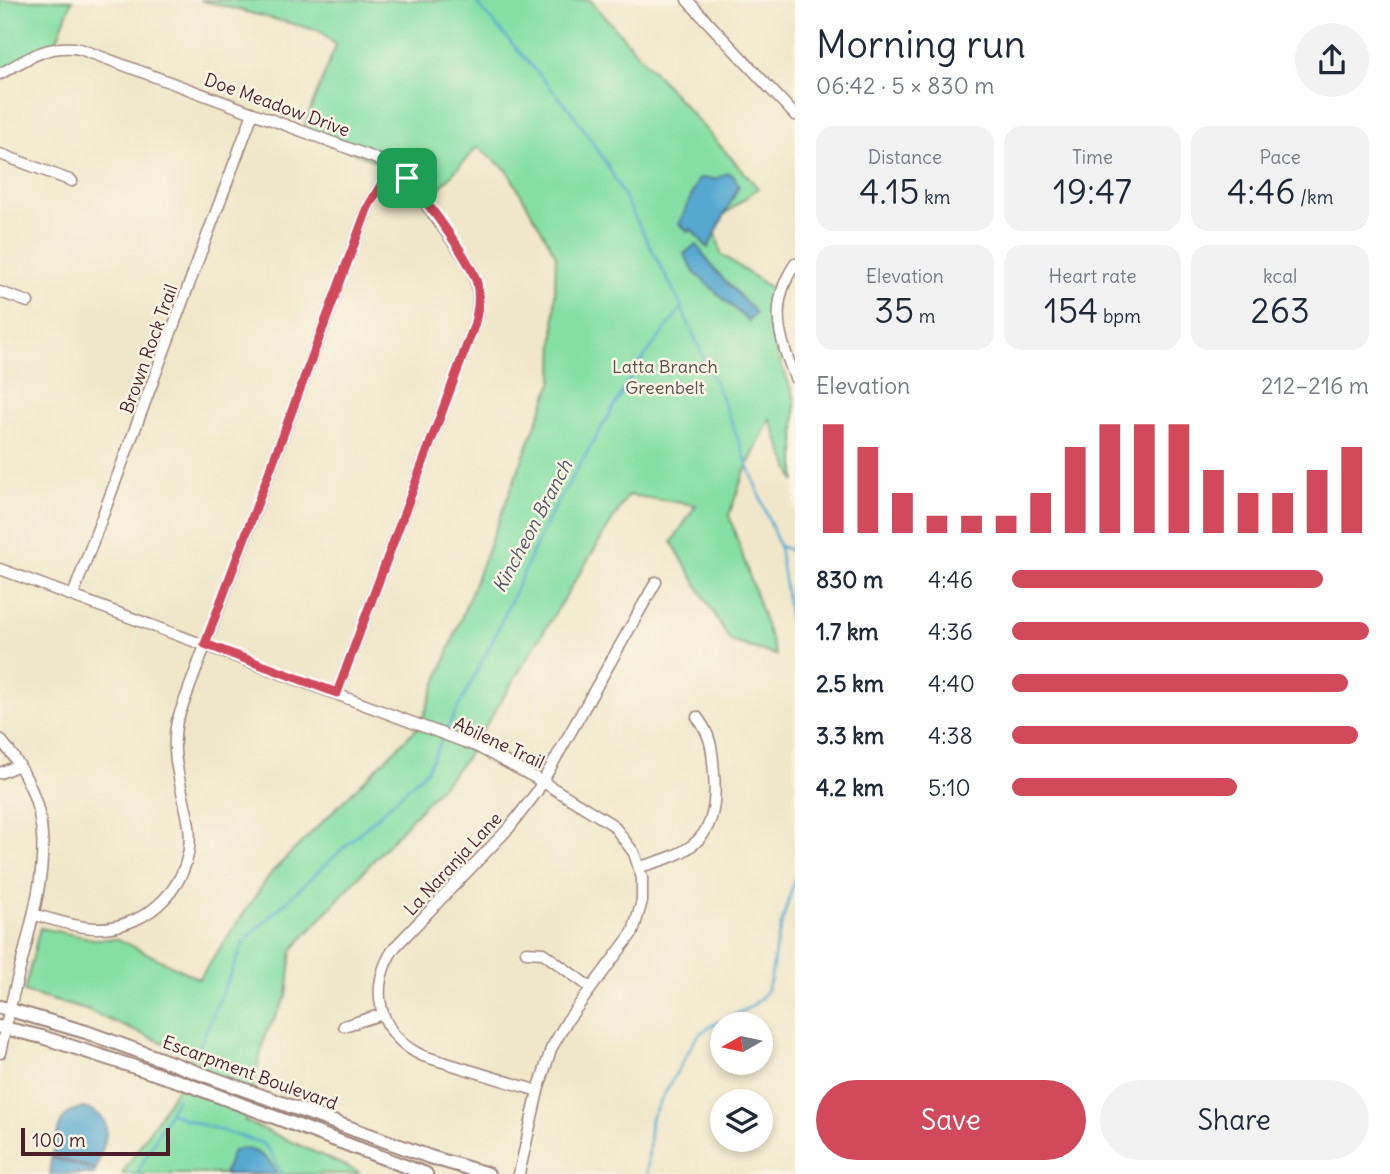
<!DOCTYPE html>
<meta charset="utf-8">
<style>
:root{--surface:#fff;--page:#f2f2f3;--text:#1f2937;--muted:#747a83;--accent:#d1495b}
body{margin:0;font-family:Delius,sans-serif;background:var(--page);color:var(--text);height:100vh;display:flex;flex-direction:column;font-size:26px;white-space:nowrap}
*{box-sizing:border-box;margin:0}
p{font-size:23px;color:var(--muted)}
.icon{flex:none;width:38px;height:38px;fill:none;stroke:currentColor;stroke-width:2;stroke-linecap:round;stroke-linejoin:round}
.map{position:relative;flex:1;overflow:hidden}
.panel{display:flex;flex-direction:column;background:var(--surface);width:595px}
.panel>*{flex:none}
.needle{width:46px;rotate:261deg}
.tools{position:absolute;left:710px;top:1012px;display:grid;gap:14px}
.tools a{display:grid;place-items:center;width:63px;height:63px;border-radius:50%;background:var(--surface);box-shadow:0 4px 10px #0003;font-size:35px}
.scale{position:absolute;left:21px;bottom:18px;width:149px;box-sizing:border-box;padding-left:7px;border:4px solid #4a1f2b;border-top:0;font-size:19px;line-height:24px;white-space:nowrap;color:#4a1f2b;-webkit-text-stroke:5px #fcf5e5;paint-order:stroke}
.pin{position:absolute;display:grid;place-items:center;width:60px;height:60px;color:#fff;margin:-30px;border-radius:14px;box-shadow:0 4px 10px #0006}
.round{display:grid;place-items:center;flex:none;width:74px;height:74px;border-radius:37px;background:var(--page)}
.overview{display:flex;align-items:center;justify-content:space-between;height:119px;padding:0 21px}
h1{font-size:38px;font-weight:600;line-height:52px}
.metrics{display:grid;grid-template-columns:repeat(3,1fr);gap:10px;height:119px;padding:7px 21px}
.metrics div{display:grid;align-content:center;border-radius:18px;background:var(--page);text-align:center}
.metrics b{font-size:35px;font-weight:600}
.metrics small{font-size:19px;font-weight:400}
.metrics p{font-size:19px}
.chart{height:196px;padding:14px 21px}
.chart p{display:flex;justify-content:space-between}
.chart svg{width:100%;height:126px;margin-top:7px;stroke:var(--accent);stroke-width:6}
.action{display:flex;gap:14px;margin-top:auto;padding:14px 21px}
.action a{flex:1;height:80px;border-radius:42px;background:var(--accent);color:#fff;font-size:28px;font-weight:600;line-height:80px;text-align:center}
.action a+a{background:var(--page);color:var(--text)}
ul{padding:0 21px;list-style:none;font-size:23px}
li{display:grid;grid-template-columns:112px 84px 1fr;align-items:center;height:52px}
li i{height:18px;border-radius:9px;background:var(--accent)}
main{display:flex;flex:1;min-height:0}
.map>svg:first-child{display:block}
.green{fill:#85dfa5;stroke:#687f68;stroke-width:2}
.water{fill:#55a8d0;stroke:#50647e;stroke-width:2}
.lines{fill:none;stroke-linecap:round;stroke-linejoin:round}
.stream{stroke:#55a8d0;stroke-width:2.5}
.minor-casing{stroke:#9d837a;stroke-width:13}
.major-casing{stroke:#9d837a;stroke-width:16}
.minor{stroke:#fff;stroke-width:10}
.major{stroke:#fff;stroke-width:12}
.route-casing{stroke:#fff;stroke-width:14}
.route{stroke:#d1495b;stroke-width:9}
.labels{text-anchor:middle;stroke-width:5;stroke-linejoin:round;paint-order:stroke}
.street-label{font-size:18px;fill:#4a1f2b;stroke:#fcf5e5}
.park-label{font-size:18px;fill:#594f4a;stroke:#fcf5e5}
.water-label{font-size:19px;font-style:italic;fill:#4e566d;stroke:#fcf5e5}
</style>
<main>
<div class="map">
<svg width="795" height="1174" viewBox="0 0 795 1174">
<rect width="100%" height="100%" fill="#fcf5e5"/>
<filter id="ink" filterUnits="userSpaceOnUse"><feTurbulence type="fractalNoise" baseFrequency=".0143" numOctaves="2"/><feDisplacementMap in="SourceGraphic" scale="14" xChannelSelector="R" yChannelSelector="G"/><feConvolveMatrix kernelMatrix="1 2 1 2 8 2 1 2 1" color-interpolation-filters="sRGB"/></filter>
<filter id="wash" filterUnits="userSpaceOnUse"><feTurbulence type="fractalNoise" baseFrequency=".00686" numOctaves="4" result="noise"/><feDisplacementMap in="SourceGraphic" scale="28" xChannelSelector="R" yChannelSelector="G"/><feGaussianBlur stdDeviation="1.57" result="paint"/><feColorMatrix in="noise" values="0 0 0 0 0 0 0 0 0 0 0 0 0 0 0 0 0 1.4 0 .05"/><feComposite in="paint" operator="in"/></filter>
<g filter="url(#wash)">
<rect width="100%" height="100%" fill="#f0e7ca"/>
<!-- green -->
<g class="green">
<path d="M0,0H72L54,48L0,74Z"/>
<path d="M200,0H590L758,188L714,223L721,254L773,290L770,305L769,322L773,342L795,400V482L770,419L744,473L729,515L776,655L730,641L672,542L696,505L628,495L464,761L292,950L287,996L265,1035L245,1121L359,1172L355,1174H122L181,1082L192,1055L86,1010L24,992L40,928L94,939H118L199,979L272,872L420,725L553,380L556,255L507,170L477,147L426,203L399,171L302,131L336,45L320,31Z"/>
</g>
<!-- water -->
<g class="water">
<path d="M728,173L734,176L739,186L708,248L691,229L689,232L679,224L699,178L716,179Z"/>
<path d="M696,244L715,270L756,313L748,321L695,273L684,254Z"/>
<path d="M84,1108C120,1117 103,1145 96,1169L52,1156C57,1135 58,1109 84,1108Z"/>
<path d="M241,1148C258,1150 270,1158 277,1174H224L233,1151Z"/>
<path d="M51,1158L95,1170H96L94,1174H50Z"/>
</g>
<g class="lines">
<!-- stream -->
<g class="stream">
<path d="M682,309L726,408L779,546L795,653"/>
<path d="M779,546L793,551L795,557"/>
<path d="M446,731L491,644L548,519L637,367L682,307L608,166L575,116L474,0"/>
<path d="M196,1054L245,940L427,770L443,737"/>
<path d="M169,1112L187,1120L262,1143L271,1152L281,1174"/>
<path d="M137,1174L177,1098"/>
<path d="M647,1174L651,1118L696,1038C712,1019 738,1018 757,1002C775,987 771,962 777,942C782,920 789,899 795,878"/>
</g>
</g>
</g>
<g filter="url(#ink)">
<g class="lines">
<defs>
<g id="minor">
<path d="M687,0L795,115"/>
<path d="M0,74C26,59 49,43 80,49L372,157L396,168L407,178L469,264C480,285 480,304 474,326L337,693"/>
<path d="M0,154L72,181"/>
<path d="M795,264C768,305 779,336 795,378"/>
<path d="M0,292L28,302"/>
<path d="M0,569L478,747L543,782L613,825L634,853L642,878V901L633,932L567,1021L551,1049L538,1091L519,1174"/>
<path d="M73,595L253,113"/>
<path d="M0,739C60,811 45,869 24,953C15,986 7,1019 0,1053"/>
<path d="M0,773L19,765"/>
<path d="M639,867C696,852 719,837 714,773C712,749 712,737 697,717"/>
<path d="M34,915C54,919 75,928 96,928C150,929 196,881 189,826C184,791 169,757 177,721L368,207L392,166"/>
<path d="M526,952L543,953L591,988"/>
<path d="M344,1026L383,1014"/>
<path d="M538,1091L423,1056C378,1036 367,986 395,947L509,828L536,793L656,582"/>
</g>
<g id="major">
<path d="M0,1007L86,1032L430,1157L488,1174"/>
<path d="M0,1027L42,1037L181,1082L426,1174"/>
</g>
</defs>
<!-- minor casing -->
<use href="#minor" class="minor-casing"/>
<!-- major casing -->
<use href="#major" class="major-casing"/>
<!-- minor -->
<use href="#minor" class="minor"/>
<!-- major -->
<use href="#major" class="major"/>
</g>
</g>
<g class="lines" filter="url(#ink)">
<defs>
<path id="route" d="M392,166C413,179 470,259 477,283C480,298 478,312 474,326L337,693L205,644L368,207Z"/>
</defs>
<!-- route casing -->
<use href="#route" class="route-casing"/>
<!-- route -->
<use href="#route" class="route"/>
</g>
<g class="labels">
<!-- street labels -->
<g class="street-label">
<text transform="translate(277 105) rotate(20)" y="6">Doe Meadow Drive</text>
<text transform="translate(149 349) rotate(-70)" y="6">Brown Rock Trail</text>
<text transform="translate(499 743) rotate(25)" y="6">Abilene Trail</text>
<text transform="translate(453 864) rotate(-47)" y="6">La Naranja Lane</text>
<text transform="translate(250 1073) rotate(20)" y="6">Escarpment Boulevard</text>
</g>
<!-- park labels -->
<g class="park-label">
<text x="665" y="373">Latta Branch<tspan x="665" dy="21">Greenbelt</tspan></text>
</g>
<!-- water labels -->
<g class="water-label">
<text transform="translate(532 526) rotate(-62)" y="7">Kincheon Branch</text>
</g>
</g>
</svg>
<div class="tools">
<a><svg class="needle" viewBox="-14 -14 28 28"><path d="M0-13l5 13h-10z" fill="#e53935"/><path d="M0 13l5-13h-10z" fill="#747a83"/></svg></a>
<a><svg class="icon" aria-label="layers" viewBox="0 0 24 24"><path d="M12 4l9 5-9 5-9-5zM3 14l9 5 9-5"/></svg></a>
</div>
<div class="scale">100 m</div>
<div class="pin" style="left:407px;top:178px;background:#1e9e55"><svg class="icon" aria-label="arrive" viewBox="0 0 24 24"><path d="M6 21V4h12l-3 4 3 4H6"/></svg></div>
</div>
<section class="panel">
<div class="overview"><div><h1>Morning run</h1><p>06:42 · 5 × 830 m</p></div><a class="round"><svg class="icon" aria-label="share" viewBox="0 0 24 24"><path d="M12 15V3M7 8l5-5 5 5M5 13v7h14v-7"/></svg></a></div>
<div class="metrics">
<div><p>Distance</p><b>4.15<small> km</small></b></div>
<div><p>Time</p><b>19:47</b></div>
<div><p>Pace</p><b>4:46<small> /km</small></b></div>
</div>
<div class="metrics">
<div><p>Elevation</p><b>35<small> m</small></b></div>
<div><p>Heart rate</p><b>154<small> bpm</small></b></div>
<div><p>kcal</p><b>263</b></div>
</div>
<div class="chart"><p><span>Elevation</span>212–216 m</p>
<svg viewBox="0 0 160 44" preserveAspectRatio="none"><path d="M5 44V6M15 44V14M25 44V30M35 44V38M45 44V38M55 44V38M65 44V30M75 44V14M85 44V6M95 44V6M105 44V6M115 44V22M125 44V30M135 44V30M145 44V22M155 44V14"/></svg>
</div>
<ul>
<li><b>830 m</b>4:46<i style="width:87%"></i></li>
<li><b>1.7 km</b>4:36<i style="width:100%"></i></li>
<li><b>2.5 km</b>4:40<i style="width:94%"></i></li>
<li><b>3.3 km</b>4:38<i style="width:97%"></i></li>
<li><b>4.2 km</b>5:10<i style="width:63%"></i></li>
</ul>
<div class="action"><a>Save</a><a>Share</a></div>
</section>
</main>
